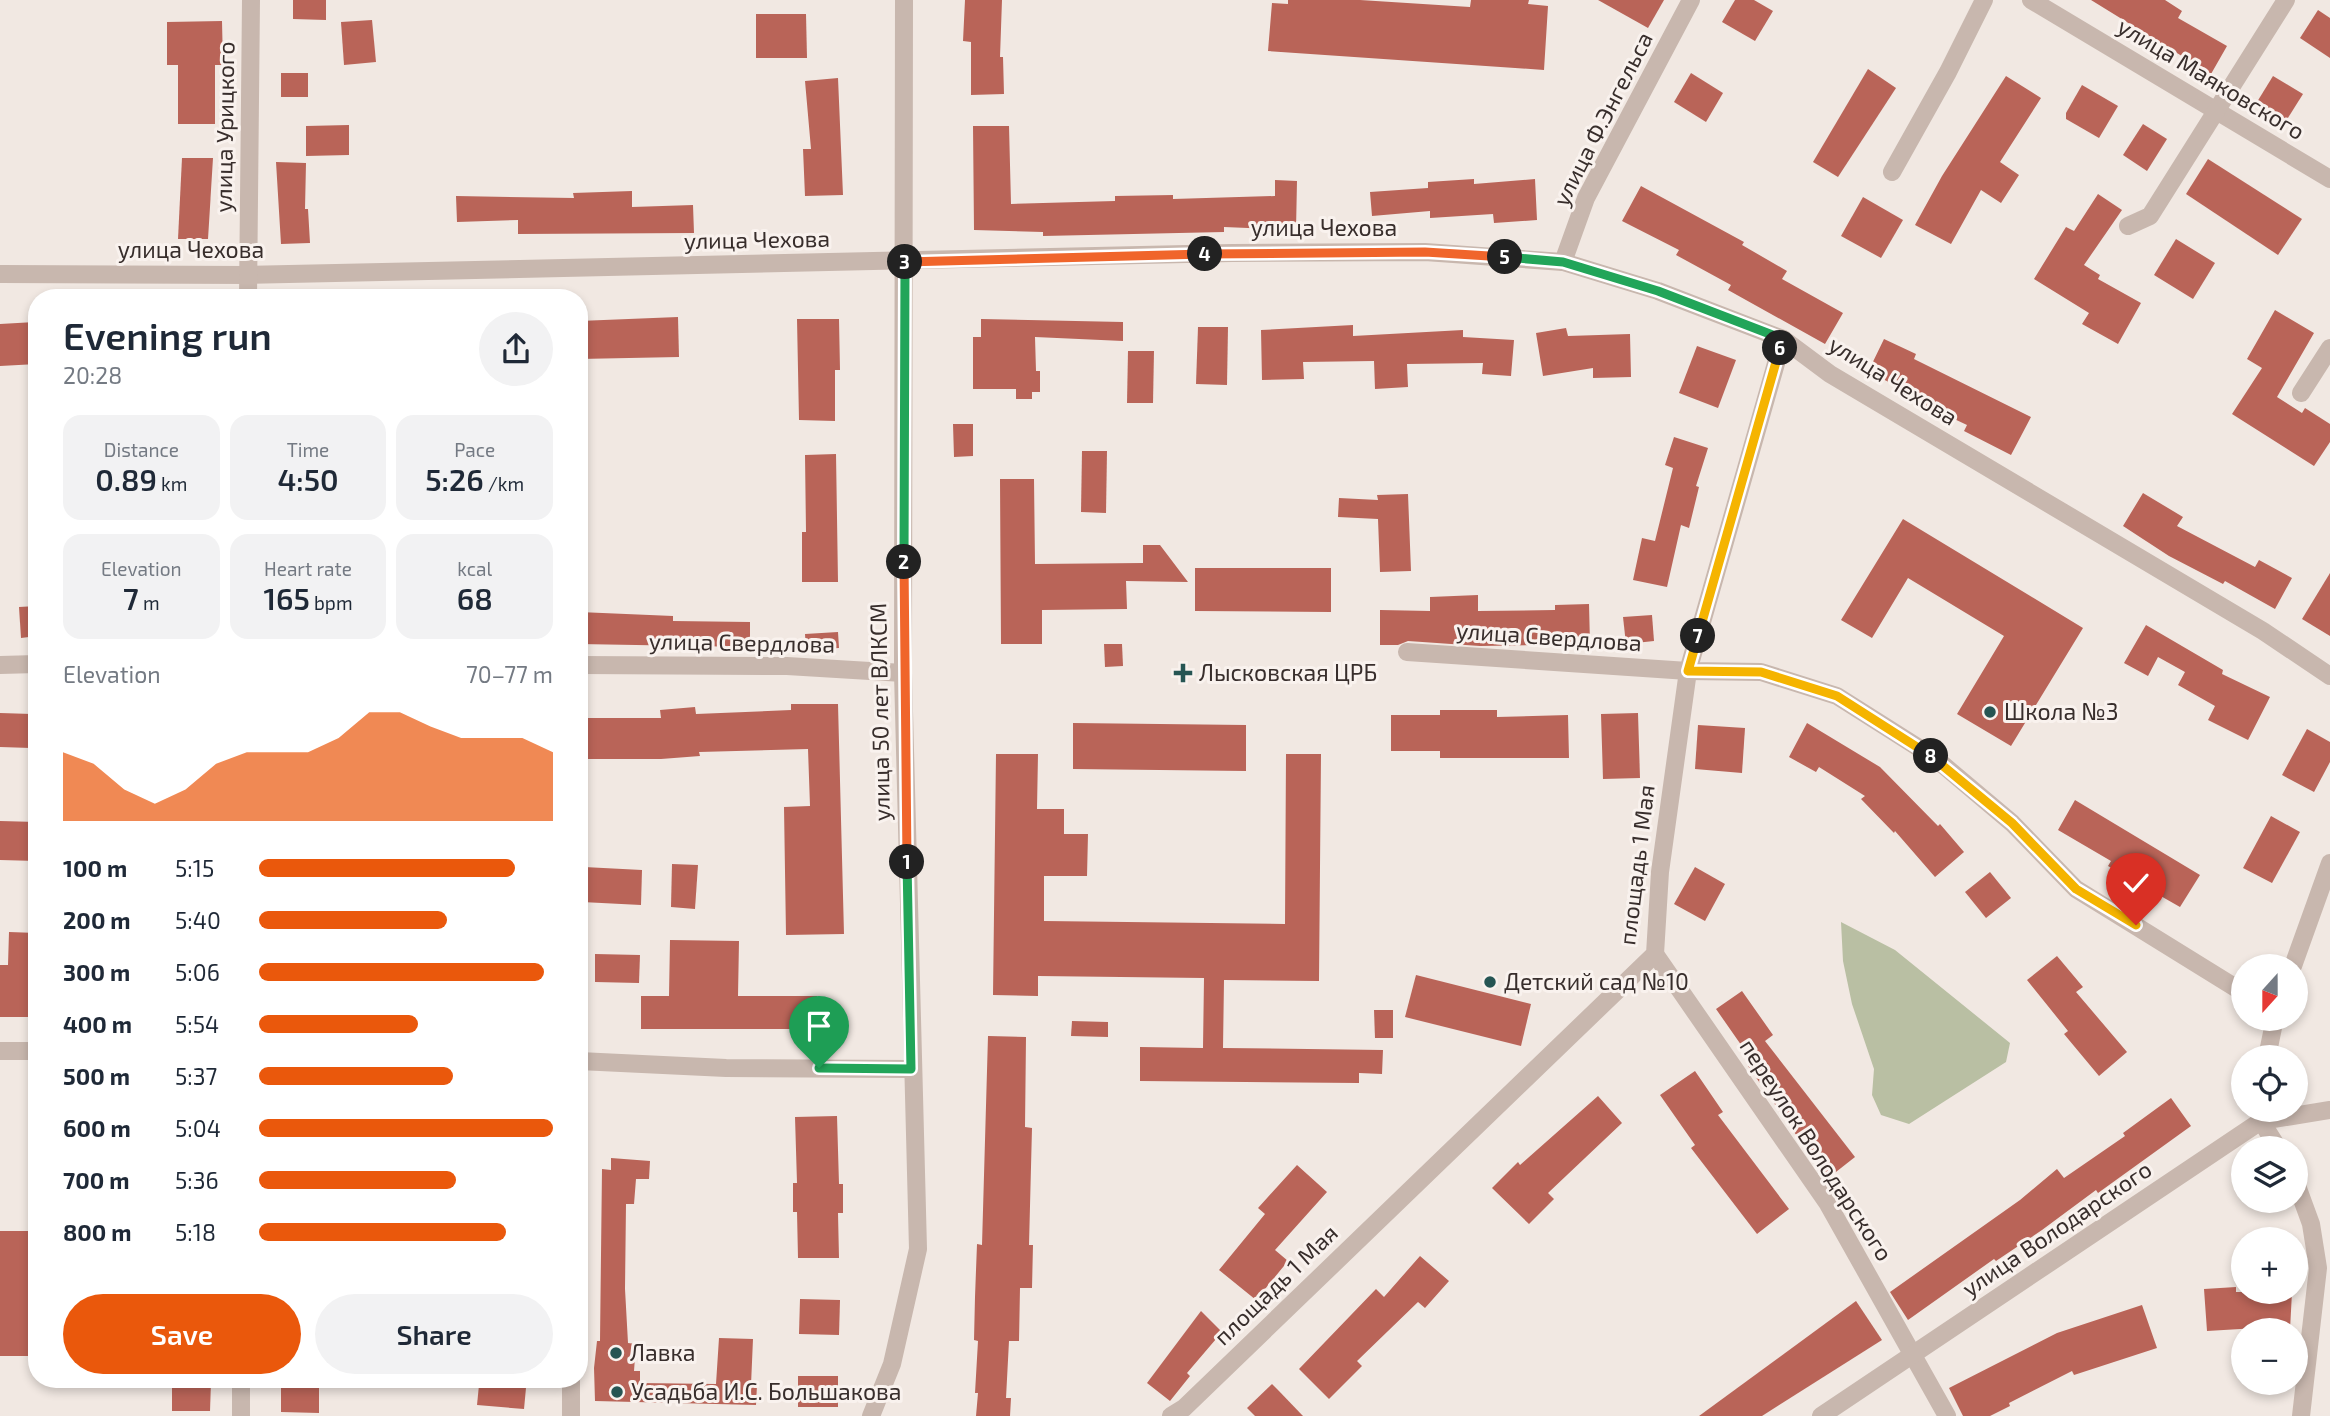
<!DOCTYPE html>
<meta charset="utf-8">
<style>
:root{--surface:#fff;--page:#f2f2f3;--text:#1f2937;--muted:#747a83;--accent:#ea580c}
body{margin:0;font-family:"Exo 2",sans-serif;background:var(--page);color:var(--text);height:100vh;display:flex;flex-direction:column;font-size:26px;white-space:nowrap}
*{box-sizing:border-box;margin:0}
p{font-size:23px;color:var(--muted)}
.icon{flex:none;width:38px;height:38px;fill:none;stroke:currentColor;stroke-width:2;stroke-linecap:round;stroke-linejoin:round}
.map{position:relative;flex:1;overflow:hidden}
.panel{position:absolute;left:28px;top:289px;width:560px;height:1099px;display:flex;flex-direction:column;background:var(--surface);border-radius:28px;box-shadow:0 4px 10px #0003}
.panel>*{flex:none}
.needle{width:46px;rotate:201deg}
.fabs{position:absolute;left:2231px;top:954px;display:grid;gap:14px}
.fabs a{display:grid;place-items:center;width:77px;height:77px;border-radius:50%;background:var(--surface);box-shadow:0 4px 10px #0003;font-size:35px}
.pin{position:absolute;display:grid;place-items:center;width:60px;height:60px;color:#fff;margin:-72px -30px;border-radius:50% 50% 50% 0;rotate:-45deg;box-shadow:0 0 7px #0007}
.pin .icon{rotate:45deg}
.km{position:absolute;width:35px;height:35px;margin:-18px;border-radius:50%;background:#222;color:#fff;font-size:19px;line-height:35px;text-align:center}
.round{display:grid;place-items:center;flex:none;width:74px;height:74px;border-radius:37px;background:var(--page)}
.head{display:flex;align-items:center;justify-content:space-between;height:119px;padding:0 35px}
h1{font-size:38px;font-weight:600;line-height:52px}
.figures{display:grid;grid-template-columns:repeat(3,1fr);gap:10px;height:119px;padding:7px 35px}
.figures div{display:grid;align-content:center;border-radius:18px;background:var(--page);text-align:center}
.figures b{font-size:30px;font-weight:600}
.figures small{font-size:19px;font-weight:400}
.figures p{font-size:19px}
.chart{height:196px;padding:14px 35px}
.chart p{display:flex;justify-content:space-between}
.chart svg{width:100%;height:126px;margin-top:7px;fill:var(--accent);opacity:.7}
.cta{display:flex;gap:14px;margin-top:auto;padding:14px 35px}
.cta a{flex:1;height:80px;border-radius:42px;background:var(--accent);color:#fff;font-size:28px;font-weight:600;line-height:80px;text-align:center}
.cta a+a{background:var(--page);color:var(--text)}
ul{padding:0 35px;list-style:none;font-size:23px}
li{display:grid;grid-template-columns:112px 84px 1fr;align-items:center;height:52px}
li i{height:18px;border-radius:9px;background:var(--accent)}
.map>svg:first-child{display:block}
.green{fill:#b9bfa3}
.building{fill:#b96458}
.lines{fill:none;stroke-linecap:round;stroke-linejoin:round}
.minor{stroke:#c8b7ae;stroke-width:18}
.split-1-casing{stroke:#fff;stroke-width:14}
.split-2-casing{stroke:#fff;stroke-width:14}
.split-3-casing{stroke:#fff;stroke-width:14}
.split-4-casing{stroke:#fff;stroke-width:14}
.split-5-casing{stroke:#fff;stroke-width:14}
.split-6-casing{stroke:#fff;stroke-width:14}
.split-7-casing{stroke:#fff;stroke-width:14}
.split-8-casing{stroke:#fff;stroke-width:14}
.split-9-casing{stroke:#fff;stroke-width:14}
.split-1{stroke:#22a559;stroke-width:9}
.split-2{stroke:#f0652b;stroke-width:9}
.split-3{stroke:#22a559;stroke-width:9}
.split-4{stroke:#f0652b;stroke-width:9}
.split-5{stroke:#f0652b;stroke-width:9}
.split-6{stroke:#22a559;stroke-width:9}
.split-7{stroke:#f5b400;stroke-width:9}
.split-8{stroke:#f5b400;stroke-width:9}
.split-9{stroke:#f5b400;stroke-width:9}
.poi-dot{fill:#265553;stroke:#f9f2ee;stroke-width:2.5}
.labels{text-anchor:middle;stroke-width:6;stroke-linejoin:round;paint-order:stroke}
.street-label{font-size:23px;fill:#382e2c;stroke:#f9f2ee}
.poi-label{font-size:23px;fill:#382e2c;stroke:#f9f2ee;text-anchor:start}
</style>
<div class="map">
<svg width="2330" height="1416" viewBox="0 0 2330 1416">
<rect width="100%" height="100%" fill="#f1e8e2"/>
<!-- green -->
<path class="green" d="M1841,922L1895,950L2010,1043L2006,1062L1909,1124L1881,1115L1872,1095L1874,1069L1852,1004L1843,961Z"/>
<!-- building -->
<g class="building">
<path d="M293,0H326V20L293,19Z"/>
<path d="M965,0H1002L1000,57H1003L1004,94L971,95V42L963,41Z"/>
<path d="M1288,0H1360L1470,7L1471,0H1529L1528,4L1548,6L1544,70L1268,51L1272,3L1288,4Z"/>
<path d="M1598,0H1664L1648,28Z"/>
<path d="M1735,0H1754L1773,11L1755,41L1722,22Z"/>
<path d="M2091,0H2165L2182,11L2178,18L2227,46L2211,74Z"/>
<path d="M2318,10L2330,18V58L2300,38Z"/>
<path d="M756,14H806L807,58H756Z"/>
<path d="M372,20L376,62L344,65L341,22Z"/>
<path d="M222,21L223,65H215V124H178V65H167V22Z"/>
<path d="M1868,69L1896,88L1838,177L1813,162Z"/>
<rect x="281" y="73" width="27" height="24"/>
<path d="M1691,73L1723,93L1706,122L1674,102Z"/>
<path d="M2006,76L2041,98L2000,162L2019,175L2001,203L1981,190L1951,244L1915,225L1942,176Z"/>
<path d="M2273,76L2303,94L2286,121L2257,102Z"/>
<path d="M838,78L843,195L805,196L803,149H811L805,81Z"/>
<path d="M2082,85L2118,106L2099,138L2066,119V113Z"/>
<path d="M2143,124L2167,139L2147,171L2123,155Z"/>
<path d="M349,125V155L306,156V126Z"/>
<path d="M973,126H1009L1011,204L1115,201V196L1173,195V199L1275,196V180L1297,181L1296,230L1224,227V232L1043,236V232L974,230Z"/>
<path d="M182,158H213L208,239H178Z"/>
<path d="M2208,159L2302,219L2278,255L2186,194Z"/>
<path d="M276,162L306,163L305,209H308L310,243L281,244Z"/>
<path d="M1474,179V184L1535,179L1537,220L1494,223L1493,214L1430,218V211L1372,216L1370,192L1428,188V182Z"/>
<path d="M1641,186L1744,242L1742,245L1787,271L1782,279L1843,313L1825,344L1728,290L1731,285L1676,255L1679,250L1622,221Z"/>
<path d="M632,191V207L693,205L694,233L518,234V220L457,222L456,196L574,198L573,193Z"/>
<path d="M2098,194L2122,210L2084,265L2100,275L2098,279L2141,303L2118,344L2082,324L2089,313L2034,279L2066,227L2074,231Z"/>
<path d="M1863,197L1903,220L1881,258L1841,236Z"/>
<path d="M2176,239L2215,263L2193,299L2154,275Z"/>
<path d="M2275,310L2314,333L2277,397L2302,413L2305,408L2330,424V442L2314,466L2232,414L2262,368L2247,359Z"/>
<path d="M678,317L679,357L579,359V321Z"/>
<path d="M797,319H839L840,370H835V421L799,420Z"/>
<path d="M981,319L1123,322V341L1035,337L1036,371H1040V392H1032V399H1016V389H973V337H981Z"/>
<path d="M35,322L37,364L0,366V324Z"/>
<path d="M1353,325V336L1463,330V337L1514,340L1511,376L1482,374L1483,363L1407,364L1408,387L1375,389L1374,361L1303,362L1304,379L1262,380L1261,330Z"/>
<path d="M1198,327H1228L1227,385L1196,384Z"/>
<path d="M1566,328L1568,336L1630,334L1631,377L1593,378V368L1543,376L1536,333Z"/>
<path d="M1884,339L1916,354L1914,359L2031,417L2011,455L1964,431L1967,425L1916,401L1918,396L1868,372Z"/>
<path d="M1697,346L1736,360L1718,408L1679,393Z"/>
<path d="M1128,351H1154L1153,403H1127Z"/>
<path d="M953,424H973V456L954,457Z"/>
<path d="M1674,437L1708,448L1696,486L1699,487L1689,528L1681,525L1667,587L1633,580L1642,538L1655,541L1673,468L1665,465Z"/>
<path d="M1082,451H1107L1106,513L1081,512Z"/>
<path d="M836,454L838,582H802V532H806L805,455Z"/>
<path d="M1000,479H1034L1035,564L1143,563V545H1160L1188,582L1126,581L1127,609L1042,610V644H1001Z"/>
<path d="M2143,493L2183,517L2177,526L2255,567L2259,560L2292,578L2275,609L2225,581L2223,584L2169,556L2123,526Z"/>
<path d="M1408,494L1411,571L1380,572L1378,519L1338,517L1339,498L1378,500L1377,495Z"/>
<path d="M1903,519L2083,628L2011,746L1957,714L2004,636L1908,578L1872,638L1841,620Z"/>
<path d="M1195,568H1331V612L1195,611Z"/>
<path d="M2330,573V636L2302,619Z"/>
<path d="M1478,595V611L1555,610V605L1589,604L1590,644L1480,646L1408,641L1398,645H1380V610L1430,611V597Z"/>
<path d="M37,606V636L21,638L19,607Z"/>
<path d="M579,612L673,616V621L750,622V647L579,644Z"/>
<path d="M1652,615L1654,641L1626,644L1623,617Z"/>
<path d="M2146,625L2223,670L2222,674L2270,697L2248,740L2208,720L2215,706L2178,685L2185,672L2158,657L2148,676L2124,663Z"/>
<path d="M838,632L839,648L806,650L805,634Z"/>
<path d="M1104,644H1122L1123,666L1105,667Z"/>
<path d="M791,704H838L844,934L786,935L784,807L810,806L808,749L699,752L700,756L661,759H586L587,718H661L660,710L695,707L696,714L791,710Z"/>
<path d="M1440,710H1497V717L1568,715L1569,758H1440V751H1391V715H1440Z"/>
<path d="M0,713L32,714L31,748L0,747Z"/>
<path d="M1638,713L1640,778L1603,779L1601,714Z"/>
<path d="M1073,723L1246,725V771L1073,769Z"/>
<path d="M1807,723L1880,767L1938,826L1940,824L1964,852L1935,877L1895,831L1894,833L1861,799L1865,796L1819,767L1816,772L1789,757Z"/>
<path d="M1698,725L1745,728L1742,773L1695,769Z"/>
<path d="M2307,729L2330,742V762L2314,792L2282,775Z"/>
<path d="M996,754H1038L1037,809H1064V834H1088L1087,876H1044V921L1285,924L1286,754H1321L1319,981L1224,980L1223,1048L1383,1050L1382,1074L1359,1073V1083L1140,1081V1047L1203,1048L1204,978L1038,976V996L993,995Z"/>
<path d="M2075,800L2200,875L2180,907L2108,866L2111,861L2058,830Z"/>
<path d="M2271,816L2300,832L2272,883L2243,868Z"/>
<path d="M0,821L37,822V861L0,860Z"/>
<path d="M672,864L698,865L695,909L671,907Z"/>
<path d="M584,867L642,870L641,905L582,902Z"/>
<path d="M1695,867L1725,884L1705,921L1674,904Z"/>
<path d="M1990,872L2011,898L1986,918L1965,892Z"/>
<path d="M9,932L37,933V1017H0V965H8Z"/>
<path d="M670,940L739,941L738,996H817V1029H641V996H669Z"/>
<path d="M595,954L640,955L639,983L595,982Z"/>
<path d="M2057,956L2083,987L2076,992L2127,1052L2099,1076L2064,1034L2068,1031L2027,980Z"/>
<path d="M1416,975L1531,1004L1521,1046L1405,1017Z"/>
<path d="M1742,991L1773,1035L1765,1041L1855,1157L1827,1179L1748,1066L1753,1062L1716,1009Z"/>
<path d="M1374,1010H1393V1038H1375Z"/>
<path d="M1072,1021L1108,1022V1037L1071,1036Z"/>
<path d="M988,1036L1026,1037L1025,1127L1032,1128L1029,1245H1033L1032,1288H1020L1019,1341H1009L1006,1398H1011L1010,1416H976L978,1393H975L978,1341L974,1340L975,1297L977,1244L982,1245Z"/>
<path d="M1695,1071L1723,1112L1718,1115L1789,1209L1757,1234L1691,1148L1695,1145L1660,1095Z"/>
<path d="M1598,1096L1622,1123L1548,1193L1554,1199L1529,1224L1492,1188L1518,1162L1520,1165Z"/>
<path d="M2171,1098L2191,1126L2098,1193L2096,1190L2042,1230L1996,1261L1994,1259L1908,1320L1890,1292L2020,1200L2057,1169L2064,1178L2125,1136L2123,1133Z"/>
<path d="M837,1116L839,1184H843V1213H838L839,1258H798L797,1212H793V1183H797L795,1117Z"/>
<path d="M611,1158L650,1161L649,1179H636L634,1204H626L625,1289L628,1343L636,1344L634,1371H640V1383L716,1384L719,1338L753,1339L751,1385H757L756,1405L595,1401L594,1368L597,1341H600L602,1169L611,1170Z"/>
<path d="M1297,1165L1327,1192L1275,1250L1288,1261L1256,1300L1219,1270L1265,1214L1258,1208Z"/>
<rect x="0" y="1231" width="37" height="125"/>
<path d="M1420,1256L1449,1281L1425,1308L1418,1302L1357,1361L1362,1366L1329,1399L1299,1369L1376,1289L1384,1297Z"/>
<path d="M2236,1287V1292H2292L2290,1330L2257,1328L2207,1331L2204,1289Z"/>
<path d="M800,1299L840,1300L839,1335L799,1334Z"/>
<path d="M1856,1301L1882,1340L1762,1416H1699Z"/>
<path d="M2142,1305L2157,1348L2074,1375L2072,1371L2009,1403L2010,1406L1990,1416H1963L1949,1388L2057,1333Z"/>
<path d="M1201,1311L1222,1332L1187,1373L1190,1376L1170,1401L1147,1383Z"/>
<rect x="798" y="1376" width="40" height="31"/>
<path d="M281,1379H319V1413L281,1412Z"/>
<path d="M172,1381L211,1382L210,1411H172Z"/>
<path d="M1272,1384L1278,1390L1303,1416H1255L1247,1408Z"/>
<path d="M479,1385L526,1388L524,1409L477,1405Z"/>
</g>
<g class="lines">
<!-- minor -->
<g class="minor">
<path d="M2031,0L2330,179"/>
<path d="M1892,172L1948,72L1984,0"/>
<path d="M2128,226L2150,216L2286,0"/>
<path d="M1563,262L1586,198L1691,0"/>
<path d="M0,274L248,275L1232,253L1425,252L1563,262L1658,291L1783,339L1830,374L2263,631L2330,676"/>
<path d="M248,298L251,0"/>
<path d="M2301,393L2330,348"/>
<path d="M1407,652L1688,671L1761,672L1837,696L1935,758L2012,823L2076,889L2244,993"/>
<path d="M0,665L37,664"/>
<path d="M579,665L787,666L903,673"/>
<path d="M1655,954L1828,1204L1947,1416"/>
<path d="M2293,966L2330,863"/>
<path d="M0,1051H37"/>
<path d="M2267,1057L2275,1018"/>
<path d="M579,1061L726,1068L911,1069"/>
<path d="M2262,1111L2261,1121L2278,1148"/>
<path d="M2296,1183L2311,1224L2318,1268L2301,1416"/>
<path d="M571,1379V1416"/>
<path d="M241,1416V1379"/>
<path d="M871,1416L892,1364L918,1249L903,673L904,0"/>
<path d="M1171,1416L1184,1408L1655,954L1660,872L1688,671L1783,339"/>
<path d="M1821,1416L2261,1121L2330,1110"/>
</g>
</g>
<g class="lines">
<defs>
<path id="split-1" d="M819,1068L911,1069L907,862"/>
<path id="split-2" d="M904,562L907,862"/>
<path id="split-3" d="M904,562L905,262"/>
<path id="split-4" d="M905,262L1205,254"/>
<path id="split-5" d="M1205,254L1425,252L1505,257"/>
<path id="split-6" d="M1505,257L1563,262L1658,291L1783,339L1780,348"/>
<path id="split-7" d="M1698,636L1780,348"/>
<path id="split-8" d="M1698,636L1688,671L1761,672L1837,696L1931,756"/>
<path id="split-9" d="M1931,756L2012,823L2076,889L2136,925"/>
</defs>
<!-- split-1 casing -->
<use href="#split-1" class="split-1-casing"/>
<!-- split-2 casing -->
<use href="#split-2" class="split-2-casing"/>
<!-- split-3 casing -->
<use href="#split-3" class="split-3-casing"/>
<!-- split-4 casing -->
<use href="#split-4" class="split-4-casing"/>
<!-- split-5 casing -->
<use href="#split-5" class="split-5-casing"/>
<!-- split-6 casing -->
<use href="#split-6" class="split-6-casing"/>
<!-- split-7 casing -->
<use href="#split-7" class="split-7-casing"/>
<!-- split-8 casing -->
<use href="#split-8" class="split-8-casing"/>
<!-- split-9 casing -->
<use href="#split-9" class="split-9-casing"/>
<!-- split-1 -->
<use href="#split-1" class="split-1"/>
<!-- split-2 -->
<use href="#split-2" class="split-2"/>
<!-- split-3 -->
<use href="#split-3" class="split-3"/>
<!-- split-4 -->
<use href="#split-4" class="split-4"/>
<!-- split-5 -->
<use href="#split-5" class="split-5"/>
<!-- split-6 -->
<use href="#split-6" class="split-6"/>
<!-- split-7 -->
<use href="#split-7" class="split-7"/>
<!-- split-8 -->
<use href="#split-8" class="split-8"/>
<!-- split-9 -->
<use href="#split-9" class="split-9"/>
</g>
<!-- markers -->
<g class="poi-dot">
<path d="M1179.5 662.5h7v7h7v7h-7v7h-7v-7h-7v-7h7z"/>
<circle cx="1990" cy="712" r="7"/>
<circle cx="1490" cy="982" r="7"/>
<circle cx="616" cy="1353" r="7"/>
<circle cx="617" cy="1392" r="7"/>
</g>
<g class="labels">
<!-- street labels -->
<g class="street-label">
<text transform="translate(2211 79) rotate(31)" y="8">улица Маяковского</text>
<text transform="translate(1603 119) rotate(-63)" y="8">улица Ф.Энгельса</text>
<text transform="translate(225 127) rotate(-89)" y="8">улица Урицкого</text>
<text x="1324" y="236">улица Чехова</text>
<text transform="translate(757 240) rotate(-1)" y="8">улица Чехова</text>
<text x="191" y="258">улица Чехова</text>
<text transform="translate(1893 381) rotate(32)" y="8">улица Чехова</text>
<text transform="translate(1549 637) rotate(4)" y="8">улица Свердлова</text>
<text transform="translate(742 643) rotate(1)" y="8">улица Свердлова</text>
<text transform="translate(880 712) rotate(-91)" y="8">улица 50 лет ВЛКСМ</text>
<text transform="translate(1637 865) rotate(-83)" y="8">площадь 1 Мая</text>
<text transform="translate(1816 1150) rotate(57)" y="8">переулок Володарского</text>
<text transform="translate(2057 1229) rotate(-34)" y="8">улица Володарского</text>
<text transform="translate(1276 1285) rotate(-44)" y="8">площадь 1 Мая</text>
</g>
<!-- poi labels -->
<g class="poi-label">
<text x="1199" y="681">Лысковская ЦРБ</text>
<text x="2004" y="720">Школа №3</text>
<text x="1504" y="990">Детский сад №10</text>
<text x="630" y="1361">Лавка</text>
<text x="631" y="1400">Усадьба И.С. Большакова</text>
</g>
</g>
</svg>
<div class="fabs">
<a><svg class="needle" viewBox="-14 -14 28 28"><path d="M0-13l5 13h-10z" fill="#e53935"/><path d="M0 13l5-13h-10z" fill="#747a83"/></svg></a>
<a><svg class="icon" aria-label="locate" viewBox="0 0 24 24"><circle cx="12" cy="12" r="6"/><path d="M12 2v4M12 18v4M2 12h4M18 12h4"/></svg></a>
<a><svg class="icon" aria-label="layers" viewBox="0 0 24 24"><path d="M12 4l9 5-9 5-9-5zM3 14l9 5 9-5"/></svg></a>
<a>+</a>
<a>−</a>
</div>
<div class="pin" style="left:819px;top:1068px;background:#1e9e55"><svg class="icon" aria-label="arrive" viewBox="0 0 24 24"><path d="M6 21V4h12l-3 4 3 4H6"/></svg></div>
<div class="pin" style="left:2136px;top:925px;background:#d93025"><svg class="icon" aria-label="check" viewBox="0 0 24 24"><path d="M5 12l5 5 9-10"/></svg></div>
<b class="km" style="left:907px;top:862px">1</b>
<b class="km" style="left:904px;top:562px">2</b>
<b class="km" style="left:905px;top:262px">3</b>
<b class="km" style="left:1205px;top:254px">4</b>
<b class="km" style="left:1505px;top:257px">5</b>
<b class="km" style="left:1780px;top:348px">6</b>
<b class="km" style="left:1698px;top:636px">7</b>
<b class="km" style="left:1931px;top:756px">8</b>
<section class="panel">
<div class="head"><div><h1>Evening run</h1><p>20:28</p></div><a class="round"><svg class="icon" aria-label="share" viewBox="0 0 24 24"><path d="M12 15V3M7 8l5-5 5 5M5 13v7h14v-7"/></svg></a></div>
<div class="figures">
<div><p>Distance</p><b>0.89<small> km</small></b></div>
<div><p>Time</p><b>4:50</b></div>
<div><p>Pace</p><b>5:26<small> /km</small></b></div>
</div>
<div class="figures">
<div><p>Elevation</p><b>7<small> m</small></b></div>
<div><p>Heart rate</p><b>165<small> bpm</small></b></div>
<div><p>kcal</p><b>68</b></div>
</div>
<div class="chart"><p><span>Elevation</span>70–77 m</p>
<svg viewBox="0 0 160 44" preserveAspectRatio="none"><path d="M0 44V20L10 24L20 33L30 38L40 33L50 24L60 20L70 20L80 20L90 15L100 6L110 6L120 11L130 15L140 15L150 15L160 20V44z"/></svg>
</div>
<ul>
<li><b>100 m</b>5:15<i style="width:87%"></i></li>
<li><b>200 m</b>5:40<i style="width:64%"></i></li>
<li><b>300 m</b>5:06<i style="width:97%"></i></li>
<li><b>400 m</b>5:54<i style="width:54%"></i></li>
<li><b>500 m</b>5:37<i style="width:66%"></i></li>
<li><b>600 m</b>5:04<i style="width:100%"></i></li>
<li><b>700 m</b>5:36<i style="width:67%"></i></li>
<li><b>800 m</b>5:18<i style="width:84%"></i></li>
</ul>
<div class="cta"><a>Save</a><a>Share</a></div>
</section>
</div>
